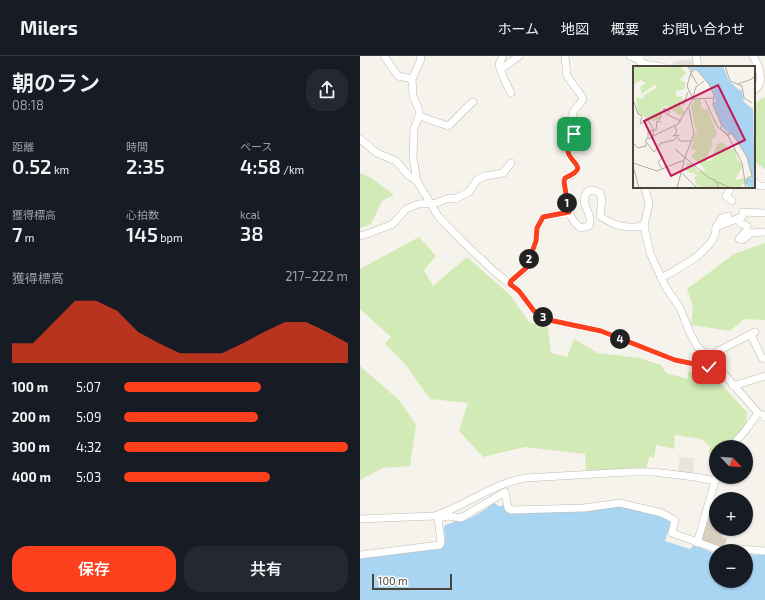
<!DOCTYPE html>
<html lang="ja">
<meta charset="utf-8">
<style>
:root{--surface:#171b24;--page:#242831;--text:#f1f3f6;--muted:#9ea1a6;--line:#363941;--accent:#fc3f1d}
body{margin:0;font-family:"Exo 2","Noto Sans JP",sans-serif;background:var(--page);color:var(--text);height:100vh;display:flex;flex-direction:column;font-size:15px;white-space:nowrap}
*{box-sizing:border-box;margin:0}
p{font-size:13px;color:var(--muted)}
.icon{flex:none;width:22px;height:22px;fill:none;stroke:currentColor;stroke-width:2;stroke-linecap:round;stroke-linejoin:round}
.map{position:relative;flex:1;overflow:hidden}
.sheet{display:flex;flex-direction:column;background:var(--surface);width:360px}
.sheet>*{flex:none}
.needle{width:26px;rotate:116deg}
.fabs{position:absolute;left:349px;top:384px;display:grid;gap:8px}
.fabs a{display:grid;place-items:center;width:44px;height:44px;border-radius:50%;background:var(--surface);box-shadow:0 1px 3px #0004;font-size:20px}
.scale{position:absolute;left:12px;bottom:10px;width:80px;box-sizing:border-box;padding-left:4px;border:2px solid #4b4439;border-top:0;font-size:11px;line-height:14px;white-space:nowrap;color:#4b4439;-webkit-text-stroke:3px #fff;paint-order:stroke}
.pin{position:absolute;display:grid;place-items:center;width:34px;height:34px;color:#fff;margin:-17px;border-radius:8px;box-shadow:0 2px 6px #0006}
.km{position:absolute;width:20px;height:20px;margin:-10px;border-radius:50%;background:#222;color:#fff;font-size:11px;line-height:20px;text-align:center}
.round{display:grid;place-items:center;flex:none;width:42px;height:42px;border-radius:16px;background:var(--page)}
.head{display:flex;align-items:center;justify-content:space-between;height:68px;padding:0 12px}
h1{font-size:22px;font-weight:600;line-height:30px}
.stats{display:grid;grid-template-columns:repeat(3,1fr);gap:6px;height:68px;padding:4px 12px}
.stats div{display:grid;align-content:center}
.stats b{font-size:20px;font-weight:600}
.stats small{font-size:11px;font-weight:400}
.stats p{font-size:11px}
.chart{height:112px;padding:8px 12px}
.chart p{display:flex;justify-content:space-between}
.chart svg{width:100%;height:72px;margin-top:4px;fill:var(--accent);opacity:.7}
.button{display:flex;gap:8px;margin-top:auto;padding:8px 12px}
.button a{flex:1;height:46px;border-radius:16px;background:var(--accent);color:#fff;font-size:16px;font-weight:600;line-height:46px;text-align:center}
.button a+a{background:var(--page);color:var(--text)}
ul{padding:0 12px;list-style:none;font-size:13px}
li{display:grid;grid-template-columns:64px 48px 1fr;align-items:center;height:30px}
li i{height:10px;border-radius:5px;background:var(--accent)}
header{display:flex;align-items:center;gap:24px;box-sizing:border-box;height:56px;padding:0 20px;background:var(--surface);border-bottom:1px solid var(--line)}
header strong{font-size:19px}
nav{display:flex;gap:22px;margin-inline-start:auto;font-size:14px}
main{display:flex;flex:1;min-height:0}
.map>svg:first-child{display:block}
.residential{fill:#eae5da}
.green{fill:#d2eab5}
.parking{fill:#e5e3e0}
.water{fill:#a9d4f2}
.building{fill:#d8cfc1}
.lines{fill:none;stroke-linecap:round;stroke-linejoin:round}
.minor-casing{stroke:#c2bbae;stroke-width:8}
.minor{stroke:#fff;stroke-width:7}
.route-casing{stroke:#fff;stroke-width:8}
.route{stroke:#fc3f1d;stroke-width:5}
.inset-road{fill:none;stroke:#b2ada4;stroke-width:1}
.view{fill:#c2185b;fill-opacity:0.15;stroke:#c2185b;stroke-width:2}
.inset-edge{fill:none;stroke:#4b4439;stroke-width:2}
</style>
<header>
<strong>Milers</strong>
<nav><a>ホーム</a><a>地図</a><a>概要</a><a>お問い合わせ</a></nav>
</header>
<main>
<section class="sheet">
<div class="head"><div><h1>朝のラン</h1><p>08:18</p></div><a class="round"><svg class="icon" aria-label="share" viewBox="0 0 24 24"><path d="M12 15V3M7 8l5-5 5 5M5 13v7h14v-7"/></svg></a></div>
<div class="stats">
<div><p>距離</p><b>0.52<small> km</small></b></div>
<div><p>時間</p><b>2:35</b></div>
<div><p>ペース</p><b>4:58<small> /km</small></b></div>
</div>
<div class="stats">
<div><p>獲得標高</p><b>7<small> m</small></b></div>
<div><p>心拍数</p><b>145<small> bpm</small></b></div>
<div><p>kcal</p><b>38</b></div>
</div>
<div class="chart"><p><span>獲得標高</span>217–222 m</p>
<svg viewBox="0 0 160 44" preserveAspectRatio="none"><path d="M0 44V32L10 32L20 19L30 6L40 6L50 12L60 25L70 32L80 38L90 38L100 38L110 32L120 25L130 19L140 19L150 25L160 32V44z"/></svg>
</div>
<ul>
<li><b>100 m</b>5:07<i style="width:61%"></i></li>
<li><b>200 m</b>5:09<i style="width:60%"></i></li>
<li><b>300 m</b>4:32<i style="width:100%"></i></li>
<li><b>400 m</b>5:03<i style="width:65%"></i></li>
</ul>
<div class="button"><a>保存</a><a>共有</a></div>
</section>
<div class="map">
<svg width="405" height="544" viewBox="0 0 405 544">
<rect width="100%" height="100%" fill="#f6f3ec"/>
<!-- residential -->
<path class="residential" d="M320,401L334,402L333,418L318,416Z"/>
<!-- green -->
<g class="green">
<path d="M405,41V113L395,106H394V47Z"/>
<path d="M0,117L10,121L34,139L22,145L11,168L0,172Z"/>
<path d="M59,181L76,200L64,214L73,230L107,201L150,239L169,266L188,271L191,297L207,301L214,283L238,297L279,302L301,309L306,317L328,323V315L356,323L387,356L386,372L371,391H356V399L349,397L350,390L341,383L315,379L314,393L296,389L294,402L289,401L286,414L226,417L225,398L165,391L123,401L99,375L108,347L70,343L45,308L25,288L31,281L0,253V213Z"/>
<path d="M405,187V264L384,263L370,275L331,269L333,251L327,233L374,198Z"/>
<path d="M0,310L39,344L56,369L50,410L23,412L0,424Z"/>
</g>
<!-- parking -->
<path class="parking" d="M333,3L334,11H312L313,6Z"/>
<!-- water -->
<path class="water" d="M134,447L139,450H146L148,457H180L262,450L297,459L311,466L305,485L330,493L334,489L356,498V525H386V498L405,499V544H0V501L81,493L85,487L84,470L96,465H104L120,457Z"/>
<!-- building -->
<path class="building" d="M349,462L356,464V473H364L361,480L367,483L363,493L340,485Z"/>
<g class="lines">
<defs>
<g id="minor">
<path d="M24,0L38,20L52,23"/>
<path d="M60,0L61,3L52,23L53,40L59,54V60L54,73L53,101L57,125L78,160L101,184L136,217L159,235L174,255L189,264L241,275L315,304L349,311L355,309"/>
<path d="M143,0L139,8L140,12L144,11L159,0"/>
<path d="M205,0L207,20L223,42C221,50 215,50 213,57C211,64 215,72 214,80C213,85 208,89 208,94C208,102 219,105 217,113C216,118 210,120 205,122L204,126C206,142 206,162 221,172L229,170C234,155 217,149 228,135L233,134L240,137L242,143L240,160C254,170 267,173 284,170"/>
<path d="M270,0L280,4"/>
<path d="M280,0V6L289,9L303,11"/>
<path d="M336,0L338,11"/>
<path d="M393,0C400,11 405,28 394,34"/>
<path d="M140,12L144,23L151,37"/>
<path d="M59,60L88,70C97,62 104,53 113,46"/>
<path d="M0,83L17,97L36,105L49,120L57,125"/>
<path d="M394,126L399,130H405"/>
<path d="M285,131L289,148L284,170L290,197L305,230L320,252L330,277L337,290L350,302L398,357L385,375L371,391"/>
<path d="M371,131L366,140L372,145"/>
<path d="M378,162L380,167L387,170V174L379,183L382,184L391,177L405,176"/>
<path d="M356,171L362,162L368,160"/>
<path d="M0,180L7,178L33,168L46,153L58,148L76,147L89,142L95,143L109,136L117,124L125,120L143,117L151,107"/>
<path d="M301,222C318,213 357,193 356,171L382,161L383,156L405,157"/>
<path d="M150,228L151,225L166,213L176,185L177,172L183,161L209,156"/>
<path d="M391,279L402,302L405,303"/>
<path d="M350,302L356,296L395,276"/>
<path d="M373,330L405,320"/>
<path d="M403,359L405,361"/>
<path d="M0,463L74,460C106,450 133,427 166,422L269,416H293L335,421L355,425"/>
<path d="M337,487L356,422"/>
<path d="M364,495L370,492L405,495"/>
<path d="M0,499L80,489L81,486L78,462L88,460L101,462L145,436L148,452L151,454L224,452L260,447L302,457L315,464L312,477L362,495"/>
</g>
</defs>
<!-- minor casing -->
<use href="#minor" class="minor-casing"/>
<!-- minor -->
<use href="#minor" class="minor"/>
</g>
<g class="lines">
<defs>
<path id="route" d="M214,78C213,84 207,90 208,96C211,108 230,111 205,122L204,126L209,156L183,161L177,172L176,185L166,212L151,225L150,228L159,235L174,255L189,264L241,275L315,304L349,311"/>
</defs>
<!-- route casing -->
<use href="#route" class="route-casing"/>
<!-- route -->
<use href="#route" class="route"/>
</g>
<!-- overview -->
<g transform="translate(273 10)">
<rect width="122" height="122" fill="#f6f3ec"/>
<path d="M0,0H47L53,7L47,14L52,16V23L42,25L44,31L49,30L50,34L46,37L52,47L48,50L33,40L29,42L26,53L20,55L5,48L3,31L10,33L11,29L23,22V18L9,28L7,21L13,17L8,14L0,19ZM62,33L68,34V42L75,44L84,67L82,72L78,73L80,78L72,94L78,95L84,78L90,76L96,83H102L104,93L110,99L102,114L112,112L113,119L108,118V122H70L66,119L64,121L61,112L64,109L54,105V97L60,98L65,106L73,104L58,90L64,85L58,83L62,67L65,65L62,62L58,40Z" fill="#d2eab5"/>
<path d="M56,0H90L96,15L106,24L108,23L111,36L120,43L122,122L114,120V113L119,111L114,90L99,67L96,68L90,62L80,37L83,36L80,24L63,2L59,5Z" fill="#a9d4f2"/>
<path class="inset-road" d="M55,0L58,6L54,20L60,33M92,0L97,15L109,20L111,32L119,37M58,6L63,3L76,18L81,29L80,39L89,60L87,62L95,69L99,67L114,91L119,110L114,112L113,118M58,7L64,18M105,18L119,13L122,9M60,31L63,21L71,15M0,33L5,48L9,50L7,58L15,54L20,63V72L13,73V80L5,82L1,78M72,34L84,60L95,70L109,97L113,122M50,39L55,26M31,42L33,48L48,55M26,54L31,42L37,46L35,48M20,70L45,58L60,33L81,32M15,72V65L23,64L24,55L28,56M45,72L47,75H58M14,77L21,86L28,77L41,74L46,69L40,70L44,66L42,60M42,83L76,112L82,114L86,122M26,88L30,91L25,96L29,103M0,97L24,105L51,94L61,68L56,42M0,100L6,122M49,107L64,122M84,116L96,121M44,122L51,95"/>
<path class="view" d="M85,19L112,74L38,110L11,55Z"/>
<rect width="122" height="122" class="inset-edge"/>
</g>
</svg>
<div class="fabs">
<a><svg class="needle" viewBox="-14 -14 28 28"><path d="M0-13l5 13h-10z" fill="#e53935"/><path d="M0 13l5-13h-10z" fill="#9ea1a6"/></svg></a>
<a>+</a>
<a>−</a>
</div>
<div class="scale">100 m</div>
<div class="pin" style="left:214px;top:78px;background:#1e9e55"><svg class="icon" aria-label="arrive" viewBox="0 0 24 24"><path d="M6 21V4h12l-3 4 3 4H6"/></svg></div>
<div class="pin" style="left:349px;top:311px;background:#d93025"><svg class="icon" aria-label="check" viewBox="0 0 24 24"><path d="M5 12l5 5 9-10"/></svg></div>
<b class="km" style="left:207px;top:147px">1</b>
<b class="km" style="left:169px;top:203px">2</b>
<b class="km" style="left:183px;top:261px">3</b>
<b class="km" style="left:260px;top:283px">4</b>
</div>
</main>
